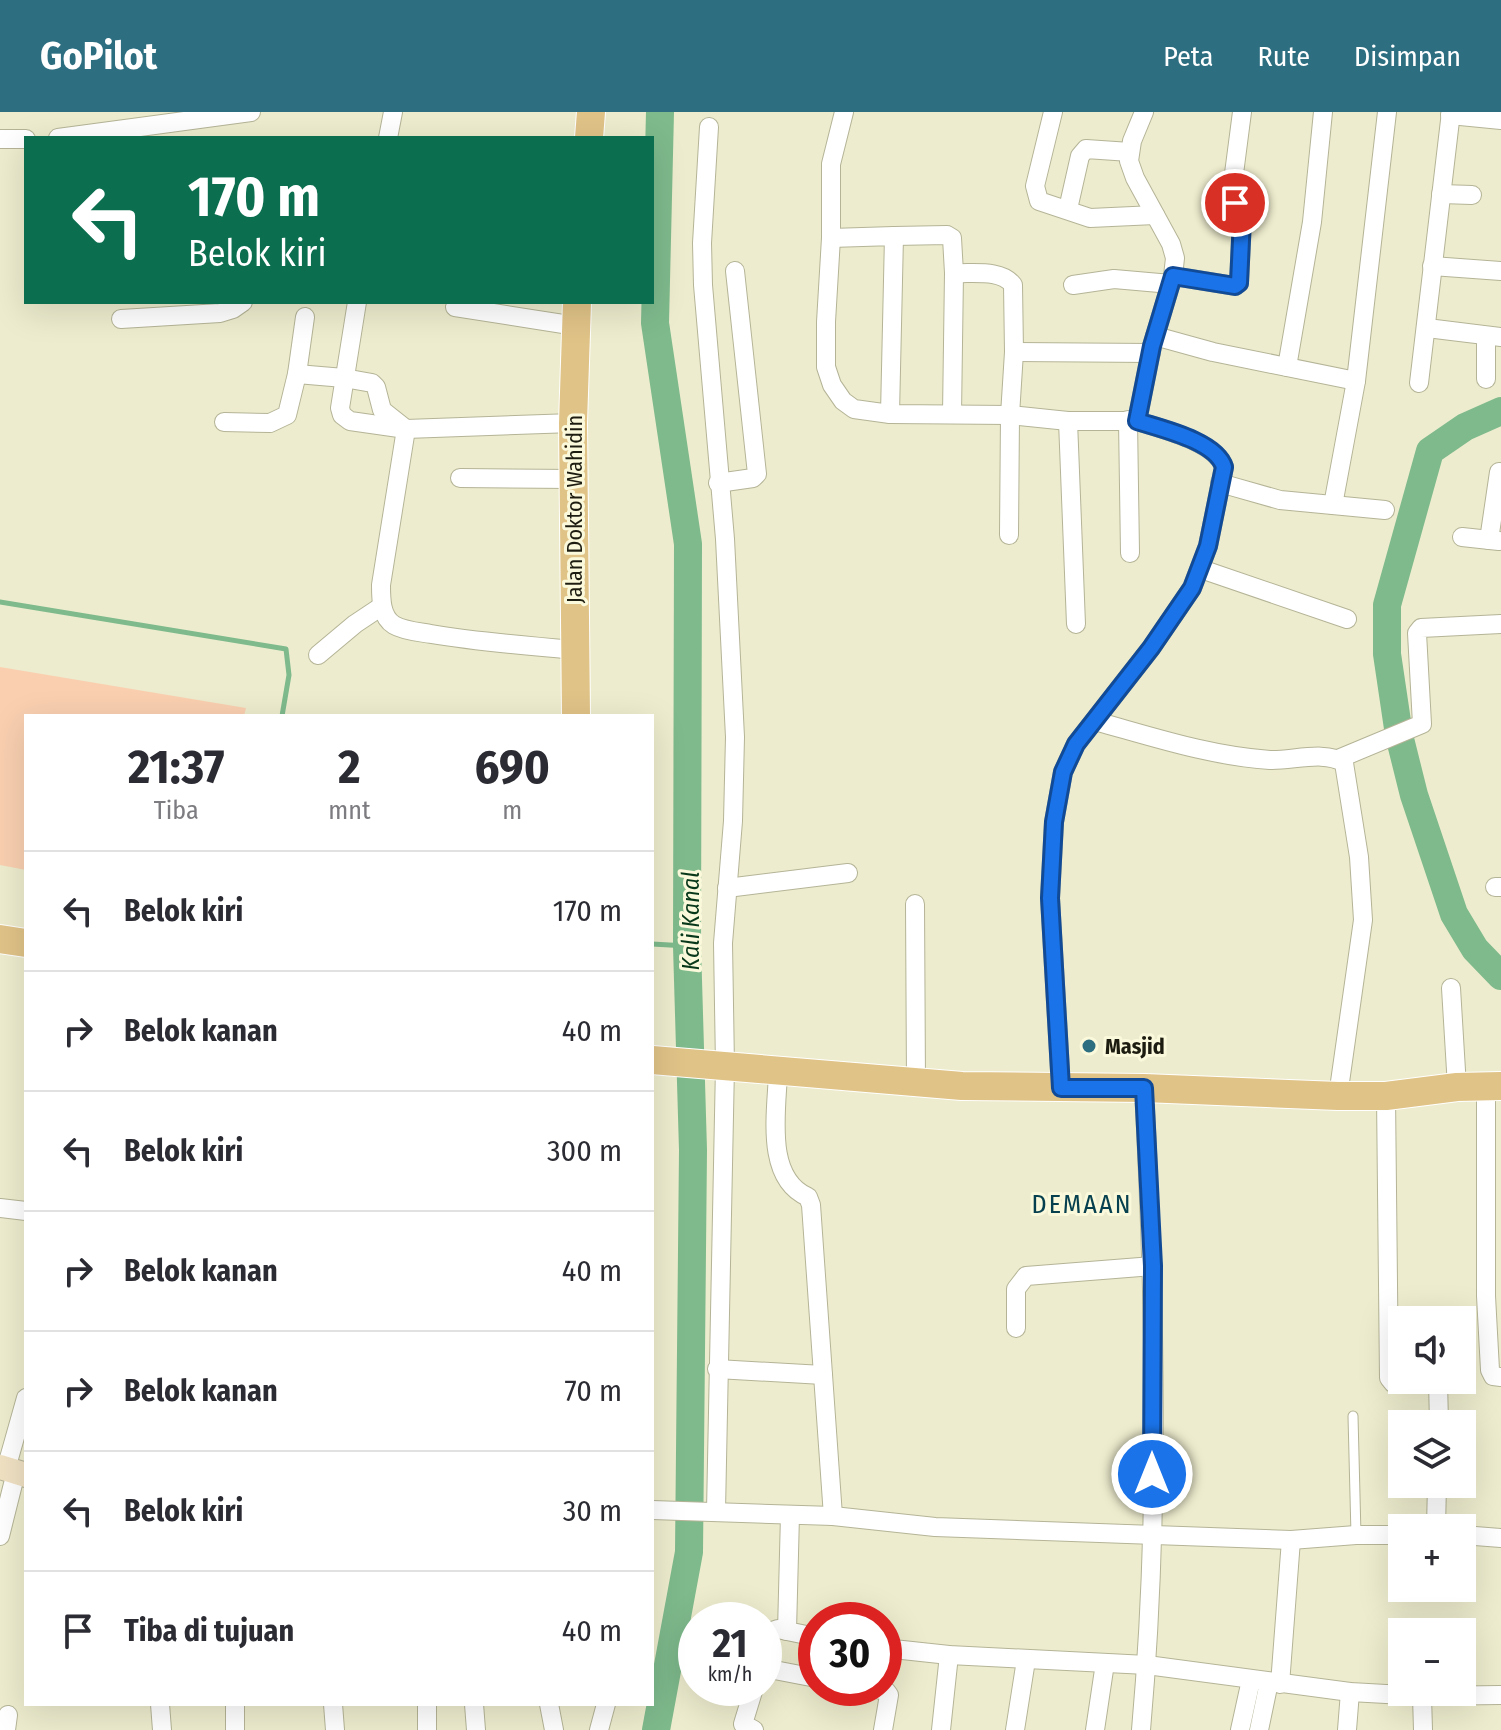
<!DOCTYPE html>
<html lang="id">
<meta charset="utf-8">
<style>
body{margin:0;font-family:"Fira Sans Condensed",sans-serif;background:#f2f2f3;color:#2b2b33;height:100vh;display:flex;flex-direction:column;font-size:30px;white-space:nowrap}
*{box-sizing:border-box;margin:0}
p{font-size:26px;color:#7c7c81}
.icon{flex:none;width:44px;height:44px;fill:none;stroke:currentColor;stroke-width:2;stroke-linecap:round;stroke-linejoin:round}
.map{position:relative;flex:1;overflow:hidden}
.drawer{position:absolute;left:24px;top:602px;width:630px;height:992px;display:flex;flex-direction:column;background:#fff;border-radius:0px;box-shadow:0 8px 32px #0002}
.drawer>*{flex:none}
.top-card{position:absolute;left:24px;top:24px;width:630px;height:168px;border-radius:0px;box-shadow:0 8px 32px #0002;background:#0b6e4f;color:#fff;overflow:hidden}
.fabs{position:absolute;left:1388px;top:1194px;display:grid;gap:16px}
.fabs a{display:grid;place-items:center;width:88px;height:88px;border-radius:0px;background:#fff;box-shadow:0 8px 32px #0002;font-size:40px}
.speed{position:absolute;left:678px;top:1490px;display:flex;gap:16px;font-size:40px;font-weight:700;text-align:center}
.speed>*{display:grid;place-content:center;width:104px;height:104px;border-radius:50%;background:#fff;box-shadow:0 8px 32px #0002;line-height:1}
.speed small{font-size:20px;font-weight:400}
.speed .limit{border:12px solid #d22;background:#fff;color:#111}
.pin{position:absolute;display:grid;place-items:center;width:68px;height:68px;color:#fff;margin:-34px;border:4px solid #fff;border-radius:50%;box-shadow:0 2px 8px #0007}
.me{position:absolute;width:88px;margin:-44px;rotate:0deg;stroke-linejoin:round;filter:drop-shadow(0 0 6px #0008)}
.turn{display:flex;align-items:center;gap:28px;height:168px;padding:0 32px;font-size:36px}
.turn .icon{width:104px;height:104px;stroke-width:2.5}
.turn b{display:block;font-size:56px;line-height:68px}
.eta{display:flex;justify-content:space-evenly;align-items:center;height:136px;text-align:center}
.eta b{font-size:48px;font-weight:700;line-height:56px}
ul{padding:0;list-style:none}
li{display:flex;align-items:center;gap:24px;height:120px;padding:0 32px;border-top:2px solid #e1e1e2}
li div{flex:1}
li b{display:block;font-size:30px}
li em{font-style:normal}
header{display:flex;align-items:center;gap:48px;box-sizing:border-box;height:112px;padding:0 40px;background:#2d6e81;color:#fff}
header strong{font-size:38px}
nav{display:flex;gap:44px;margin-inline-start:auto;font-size:28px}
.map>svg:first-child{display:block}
.green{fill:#f9cfb0}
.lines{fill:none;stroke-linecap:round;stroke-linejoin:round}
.stream{stroke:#7eba8c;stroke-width:5}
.river{stroke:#7eba8c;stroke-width:28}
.lane-casing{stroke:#b5b497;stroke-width:11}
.street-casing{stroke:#b5b497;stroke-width:20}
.secondary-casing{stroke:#b5b497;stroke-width:26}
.primary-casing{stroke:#fff;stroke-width:30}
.lane{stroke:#fff;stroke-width:9}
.street{stroke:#fff;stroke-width:18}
.secondary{stroke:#f0e1c3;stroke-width:24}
.primary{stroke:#e0c387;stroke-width:28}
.route-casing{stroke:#114b97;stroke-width:20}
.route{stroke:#1a73e8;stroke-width:14}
.poi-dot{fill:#2d6e81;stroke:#fbf9db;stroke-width:3}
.labels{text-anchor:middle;stroke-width:6;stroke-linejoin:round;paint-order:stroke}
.street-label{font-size:22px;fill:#1d1c11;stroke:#fbf9db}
.poi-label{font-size:22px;font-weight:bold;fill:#1d1c11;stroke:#fbf9db;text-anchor:start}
.water-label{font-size:24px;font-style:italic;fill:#08381a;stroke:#fbf9db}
.quarter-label{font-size:26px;letter-spacing:2px;fill:#07404f;stroke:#fbf9db}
</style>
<header>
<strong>GoPilot</strong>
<nav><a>Peta</a><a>Rute</a><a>Disimpan</a></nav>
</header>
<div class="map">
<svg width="1501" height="1618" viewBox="0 0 1501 1618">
<rect width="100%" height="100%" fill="#edecce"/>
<polygon class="green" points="0,555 246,596 244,604 26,604 26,758 0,753"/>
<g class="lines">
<g class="stream">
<polyline points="0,490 286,537 289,563 282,604"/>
<polyline points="652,832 687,834"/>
</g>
<g class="river">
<polyline points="1501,299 1465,315 1430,339 1387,493 1387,542 1399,623 1414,683 1454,802 1475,837 1501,864"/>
<polyline points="656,1618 689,1440 693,1038 687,834 688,432 655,211 660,0"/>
</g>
<defs>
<polyline id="lane" points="1353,1304 1356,1423"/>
<g id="street">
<polyline points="844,0 831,52 831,126 826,210 826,255 832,273 843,289 854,297 890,302 1010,303 1068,309 1137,309"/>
<polyline points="1053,0 1035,74 1039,89 1090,106 1155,103"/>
<polyline points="1450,3 1501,8"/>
<polyline points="709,15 702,131 703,173 725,427 735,625 733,709 723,831 725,954 716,1399"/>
<polyline points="58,26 251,0"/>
<polyline points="388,26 393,0"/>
<polyline points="0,27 26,27"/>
<polyline points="1441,82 1472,83"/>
<polyline points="1068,97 1080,44 1086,37 1130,40"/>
<polyline points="894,124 947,123 952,126 954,161 952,302"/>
<polyline points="831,126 894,124 890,302"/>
<polyline points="1432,154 1501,159"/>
<path d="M954,161c19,1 47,-4 59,12l1,67 -4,63 -1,120"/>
<polyline points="1173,164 1235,174 1239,171 1242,107 1233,88 1232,77 1242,0"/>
<polyline points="1073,173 1114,167 1171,172"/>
<polyline points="357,190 340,296 342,303 350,309 406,317 573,311"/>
<polyline points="455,195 576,214"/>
<polyline points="121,207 220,201 233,197 243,190"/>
<polyline points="1427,216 1501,225"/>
<polyline points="1155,224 1213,240 1356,269"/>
<polyline points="1014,240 1151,241"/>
<polyline points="1287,255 1312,110 1323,0"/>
<path d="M297,262l47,4 28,5 4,4 6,23 24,19 -25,156c0,14 0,32 13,40 10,6 26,7 37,9 48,8 96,12 144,16"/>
<polyline points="1486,267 1486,224"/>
<polyline points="1419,271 1451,0"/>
<polyline points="1128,308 1130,441"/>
<polyline points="1068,309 1076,512"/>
<polyline points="224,310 270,311 287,303 297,262 305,205"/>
<polyline points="460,366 573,367"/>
<polyline points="718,371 753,366 757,362 735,159"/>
<polyline points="1220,371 1280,388 1385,398"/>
<polyline points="1333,393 1356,269 1387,0"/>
<polyline points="1462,425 1499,429"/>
<polyline points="1489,428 1499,360"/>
<polyline points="1201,457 1347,507"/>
<polyline points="318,543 355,512 382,494"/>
<path d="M1095,609c58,16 115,35 175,39 22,1 55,-10 74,3l15,94 4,63 -25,176"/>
<polyline points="1338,647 1422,612 1417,521 1421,516 1501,512"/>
<polyline points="1495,775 1501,775"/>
<polyline points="727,776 848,761"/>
<polyline points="915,792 916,971"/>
<polyline points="1451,876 1457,975"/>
<path d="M778,960c-1,38 -14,106 30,125l3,8 22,311"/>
<polyline points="1486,973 1486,1184 1490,1258 1493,1264 1501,1265"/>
<path d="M1061,976l-11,-190 4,-76 9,-50 13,-28 75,-96 41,-60 16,-42 16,-79c-8,-25 -62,-38 -87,-46l15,-75 21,-70 2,-18 -4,-14 -36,-66 -6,-17 3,-20 12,-29"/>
<polyline points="1386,984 1389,1266 1393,1271 1416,1268"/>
<polyline points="0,1096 26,1099"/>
<polyline points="1016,1216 1016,1177 1026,1164 1153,1154"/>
<polyline points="717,1257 823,1263"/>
<polyline points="1438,1268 1439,1312"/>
<polyline points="6,1357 26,1286"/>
<polyline points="652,1398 833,1404 935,1415 1291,1428 1356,1423 1402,1423"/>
<polyline points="790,1403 787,1519 816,1525"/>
<polyline points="1436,1416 1437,1372"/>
<polyline points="1462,1423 1501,1426"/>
<polyline points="0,1424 16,1360"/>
<polyline points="884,1536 949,1543 1147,1553 1350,1580 1422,1584 1501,1583"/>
<polyline points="764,1541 772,1519 778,1517 787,1519"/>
<polyline points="764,1556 816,1566"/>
<polyline points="1280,1572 1291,1428"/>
<polyline points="754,1576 743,1612 754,1618"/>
<polyline points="871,1576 886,1579 889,1583 883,1618"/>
<polyline points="1422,1584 1423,1618"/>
<polyline points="160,1592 162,1618"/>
<polyline points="333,1592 335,1618"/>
<polyline points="474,1592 476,1618"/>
<polyline points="549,1592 554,1618"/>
<polyline points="6,1618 8,1603"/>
<polyline points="235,1618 235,1592"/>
<polyline points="427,1618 427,1592"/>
<polyline points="599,1618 606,1592"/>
<polyline points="941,1618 949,1543"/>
<polyline points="1015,1618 1026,1548"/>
<polyline points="1095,1618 1105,1551"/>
<path d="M1141,1618c19,-213 14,-429 3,-642"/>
<polyline points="1240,1618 1251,1568"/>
<polyline points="1259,1618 1269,1570"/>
<polyline points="1347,1618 1350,1580"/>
</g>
<polyline id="secondary" points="0,1355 26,1363"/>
<g id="primary">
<polyline points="589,26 591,0"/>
<polyline points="576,604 573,311 577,190"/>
<polyline points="0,827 26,831"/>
<polyline points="652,948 962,974 1144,976 1338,984 1386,984 1457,975 1501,974"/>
</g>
</defs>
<use href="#lane" class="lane-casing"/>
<use href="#street" class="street-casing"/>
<use href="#secondary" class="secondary-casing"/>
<use href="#primary" class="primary-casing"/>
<use href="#lane" class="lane"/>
<use href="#street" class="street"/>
<use href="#secondary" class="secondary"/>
<use href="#primary" class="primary"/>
</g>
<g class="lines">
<defs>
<path id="route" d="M1152,1362l1,-208 -9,-178h-83l-11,-190 4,-76 9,-50 13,-28 75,-96 41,-60 16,-42 16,-79c-8,-26 -62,-38 -87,-46l15,-75 21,-70 62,10 4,-3 3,-64 -7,-16"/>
</defs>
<use href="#route" class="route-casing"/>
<use href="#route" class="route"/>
</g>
<circle class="poi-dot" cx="1089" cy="934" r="8"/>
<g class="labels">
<g class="street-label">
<text transform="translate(574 397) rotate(-90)" y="8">Jalan Doktor Wahidin</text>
</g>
<g class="poi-label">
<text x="1105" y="942">Masjid</text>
</g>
<g class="water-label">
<text transform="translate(691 809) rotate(-90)" y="8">Kali Kanal</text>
</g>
<g class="quarter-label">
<text x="1082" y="1101">DEMAAN</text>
</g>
</g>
</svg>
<div class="fabs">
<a><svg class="icon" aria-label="sound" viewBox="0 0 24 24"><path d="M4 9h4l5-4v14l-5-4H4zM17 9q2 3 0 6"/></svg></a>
<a><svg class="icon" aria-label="layers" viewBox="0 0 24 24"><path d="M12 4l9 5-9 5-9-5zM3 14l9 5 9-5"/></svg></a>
<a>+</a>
<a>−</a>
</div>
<div class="speed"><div>21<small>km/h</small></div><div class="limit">30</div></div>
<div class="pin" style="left:1235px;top:91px;background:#d93025"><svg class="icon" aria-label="arrive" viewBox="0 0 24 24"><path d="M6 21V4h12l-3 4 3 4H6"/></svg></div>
<svg class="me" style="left:1152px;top:1362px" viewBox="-20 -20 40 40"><circle r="17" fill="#1a73e8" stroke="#fff" stroke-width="3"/><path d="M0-11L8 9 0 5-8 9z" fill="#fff"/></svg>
<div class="top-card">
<div class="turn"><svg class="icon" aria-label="left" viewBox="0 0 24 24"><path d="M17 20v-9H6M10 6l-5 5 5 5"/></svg><div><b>170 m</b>Belok kiri</div></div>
</div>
<section class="drawer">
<div class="eta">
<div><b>21:37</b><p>Tiba</p></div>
<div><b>2</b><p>mnt</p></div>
<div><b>690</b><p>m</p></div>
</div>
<ul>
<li><svg class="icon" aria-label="left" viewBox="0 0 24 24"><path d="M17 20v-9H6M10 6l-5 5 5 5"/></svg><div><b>Belok kiri</b></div><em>170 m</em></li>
<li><svg class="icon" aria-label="right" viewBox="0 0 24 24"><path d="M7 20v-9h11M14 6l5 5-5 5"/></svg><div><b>Belok kanan</b></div><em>40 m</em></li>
<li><svg class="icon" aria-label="left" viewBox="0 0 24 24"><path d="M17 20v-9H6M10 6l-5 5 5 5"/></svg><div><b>Belok kiri</b></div><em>300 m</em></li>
<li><svg class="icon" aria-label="right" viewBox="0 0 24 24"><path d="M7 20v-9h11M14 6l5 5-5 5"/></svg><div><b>Belok kanan</b></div><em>40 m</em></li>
<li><svg class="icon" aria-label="right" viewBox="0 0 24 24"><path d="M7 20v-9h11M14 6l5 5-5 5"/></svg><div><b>Belok kanan</b></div><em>70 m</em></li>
<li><svg class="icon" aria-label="left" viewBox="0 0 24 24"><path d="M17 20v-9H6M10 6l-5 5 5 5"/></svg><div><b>Belok kiri</b></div><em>30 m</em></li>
<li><svg class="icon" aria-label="arrive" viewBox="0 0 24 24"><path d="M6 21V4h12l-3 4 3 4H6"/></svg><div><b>Tiba di tujuan</b></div><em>40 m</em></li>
</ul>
</section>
</div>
